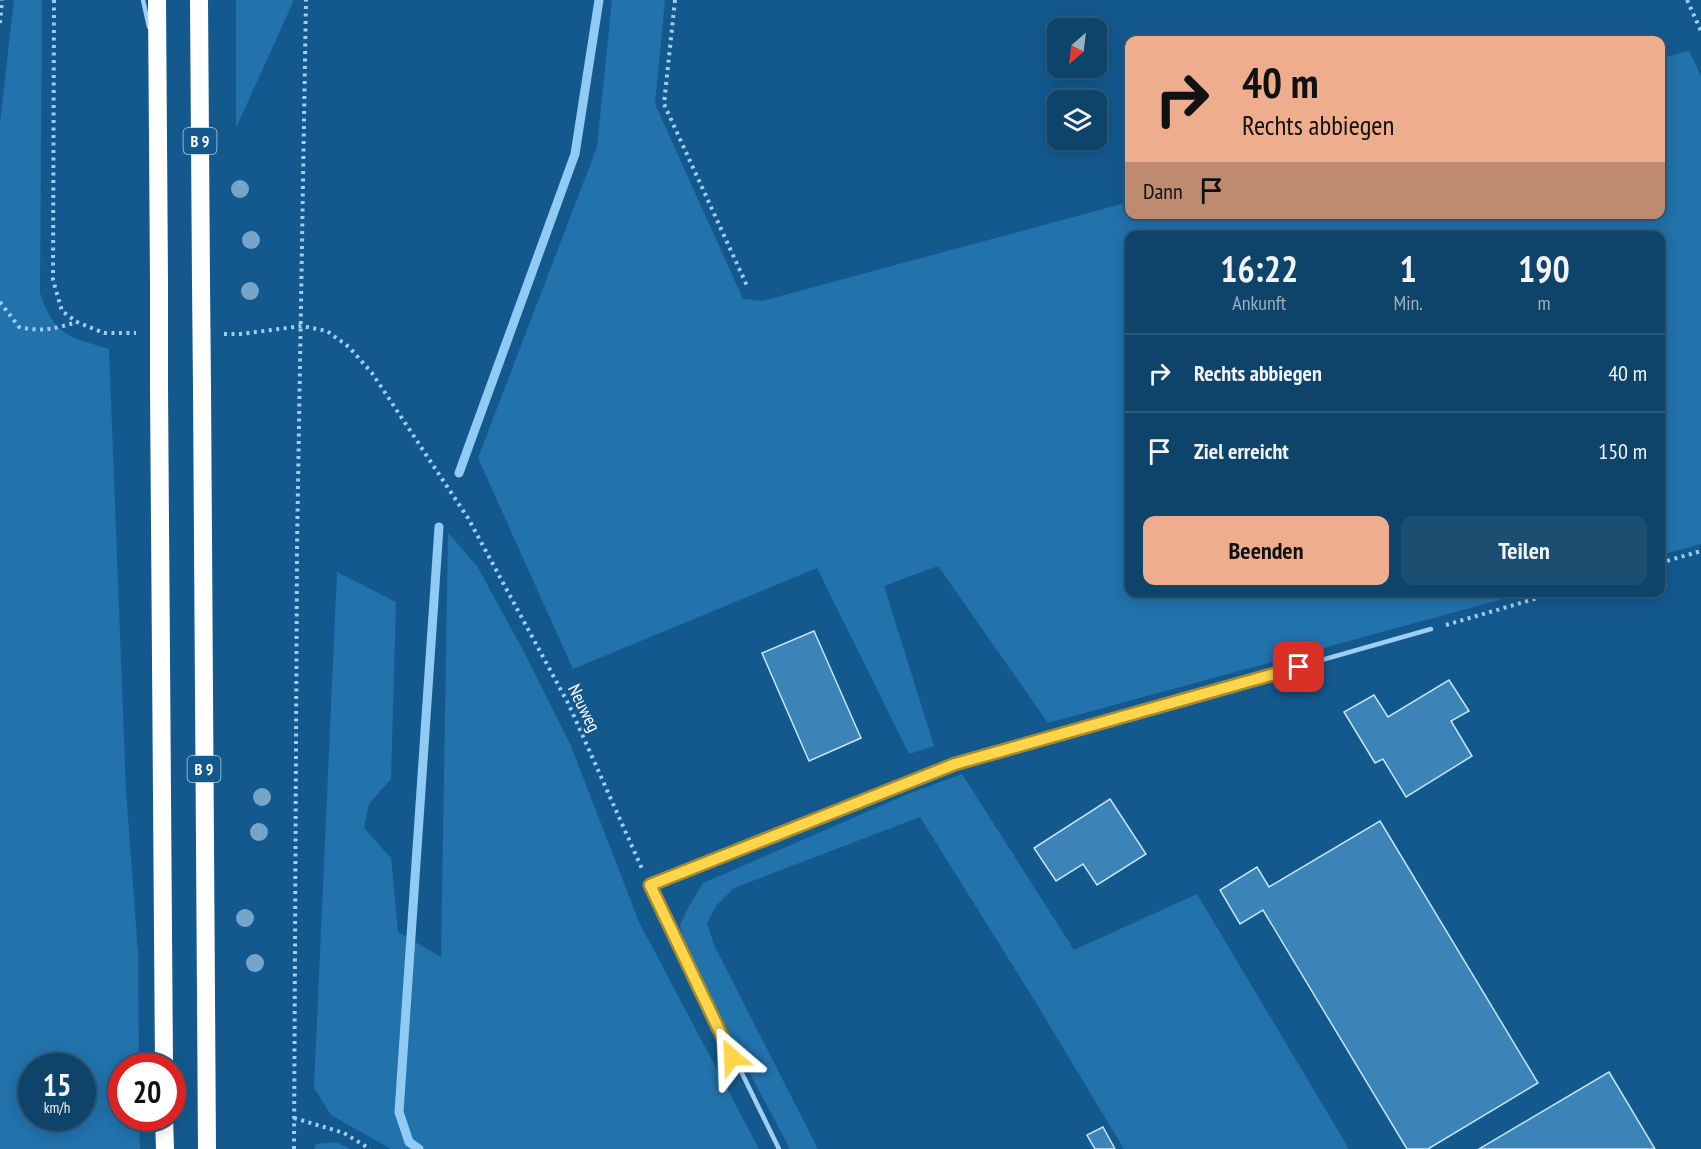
<!DOCTYPE html>
<html lang="de">
<style>
body{margin:0;font-family:"PT Sans Narrow",sans-serif;background:#1c4e72;color:#f1f3f6;height:100vh;display:flex;flex-direction:column;font-size:22px;white-space:nowrap}
*{box-sizing:border-box;margin:0}
p{font-size:20px;color:#9bb0c1}
.icon{flex:none;width:33px;height:33px;fill:none;stroke:currentColor;stroke-width:2;stroke-linecap:round;stroke-linejoin:round}
.map{position:relative;flex:1;overflow:hidden}
.side{position:absolute;left:1125px;top:231px;width:540px;height:366px;display:flex;flex-direction:column;background:#0e436a;border-radius:12px;box-shadow:0 3px 15px #0003,0 0 0 2px #2e5c7e}
.side>*{flex:none}
.top-card{position:absolute;left:1125px;top:36px;width:540px;height:183px;border-radius:12px;box-shadow:0 3px 15px #0003,0 0 0 2px #2e5c7e;background:#eead8d;color:#111;overflow:hidden}
.needle{width:39px;rotate:208deg}
.buttons{position:absolute;left:1047px;top:18px;display:grid;gap:12px}
.buttons a{display:grid;place-items:center;width:60px;height:60px;border-radius:12px;background:#0e436a;box-shadow:0 3px 15px #0003,0 0 0 2px #2e5c7e;font-size:30px}
.speed{position:absolute;left:18px;top:1053px;display:flex;gap:12px;font-size:30px;font-weight:700;text-align:center}
.speed>*{display:grid;place-content:center;width:78px;height:78px;border-radius:50%;background:#0e436a;box-shadow:0 3px 15px #0003,0 0 0 2px #2e5c7e;line-height:1}
.speed small{font-size:15px;font-weight:400}
.speed .limit{border:9px solid #d22;background:#fff;color:#111}
.pin{position:absolute;display:grid;place-items:center;width:51px;height:51px;color:#fff;margin:-26px;border-radius:12px;box-shadow:0 3px 9px #0006}
.me{position:absolute;width:66px;margin:-33px;rotate:334deg;stroke-linejoin:round;filter:drop-shadow(0 0 4px #0008)}
.turn{display:flex;align-items:center;gap:21px;height:126px;padding:0 18px;font-size:27px}
.turn .icon{width:78px;height:78px;stroke-width:2.5}
.turn b{display:block;font-size:42px;line-height:51px}
.then{display:flex;align-items:center;height:57px;padding:0 18px;background:#0003;gap:12px;font-size:22px}
.eta{display:flex;justify-content:space-evenly;align-items:center;height:102px;text-align:center}
.eta b{font-size:36px;font-weight:800;line-height:42px}
.button{display:flex;gap:12px;margin-top:auto;padding:12px 18px}
.button a{flex:1;height:69px;border-radius:12px;background:#eead8d;color:#111;font-size:24px;font-weight:800;line-height:69px;text-align:center}
.button a+a{background:#1c4e72;color:#f1f3f6}
ul{padding:0;list-style:none}
li{display:flex;align-items:center;gap:18px;height:78px;padding:0 18px;border-top:2px solid #2e5c7e}
li div{flex:1}
li b{display:block;font-size:22px}
li em{font-style:normal}
.map>svg:first-child{display:block}
.green{fill:#2272ac;fill-rule:evenodd}
.lines{fill:none;stroke-linecap:round;stroke-linejoin:round}
.stream{stroke:#90cbf4;stroke-width:9}
.building{fill:#3c83b8;stroke:#c5e5fc;stroke-width:1.5}
.path{stroke:#9ecef1;stroke-width:4;stroke-dasharray:3 4.5;stroke-linecap:butt}
.lane{stroke:#9ecef1;stroke-width:4.5}
.highway{stroke:#fff;stroke-width:18}
.highway-bridge{stroke:#fff;stroke-width:18}
.tree{fill:#75a6ca}
.route-casing{stroke:#a68a30;stroke-width:15}
.route{stroke:#ffd54a;stroke-width:10}
.labels{text-anchor:middle;stroke-width:4.5;stroke-linejoin:round;paint-order:stroke}
.shield{fill:#13598e;stroke:#b8cddd;stroke-width:1.5}
.shield-label{font-size:16px;font-weight:bold;fill:#fff}
.street-label{font-size:18px;fill:#fff;stroke:#13598e}
</style>
<div class="map">
<svg width="1701" height="1149" viewBox="0 0 1701 1149">
<rect width="100%" height="100%" fill="#13598e"/>
<g class="green">
<path d="M14,0h28l-2,293c15,44 28,43 69,56l17,442 12,162 1,113h-17v52h17l1,31h-140v-1026zM32,1066h50v52h-50z"/>
<polygon points="236,0 294,0 236,128"/>
<polygon points="612,0 665,0 655,104 743,299 762,301 1129,202 1130,214 1660,214 1661,58 1689,51 1701,76 1701,544 1661,555 1660,236 1130,236 1130,592 1525,593 1048,723 938,566 884,586 934,746 909,754 817,568 573,669 478,458 597,147"/>
<polygon points="448,533 477,566 523,650 571,746 639,922 759,1149 391,1149 331,1115 314,1088 337,572 396,602 391,779 369,804 364,828 391,858 398,932 441,957"/>
<polygon points="962,774 1074,950 1197,894 1349,1149 1124,1149 1033,998 920,817 734,888 717,905 707,923 714,945 818,1149 790,1149 686,953 680,925 689,906 703,883 908,794"/>
<polygon points="337,1142 350,1149 314,1149 316,1144"/>
</g>
<g class="lines">
<g class="stream">
<polyline points="459,473 575,154 599,0"/>
<polyline points="419,1149 409,1142 399,1112 439,527"/>
</g>
</g>
<g class="building">
<polygon points="814,631 861,738 809,761 762,653"/>
<polygon points="1449,680 1469,711 1451,721 1472,756 1406,797 1383,759 1375,763 1344,712 1374,695 1388,717"/>
<polygon points="1110,799 1146,854 1097,885 1083,864 1056,881 1034,848"/>
<polygon points="1380,821 1538,1083 1428,1149 1407,1149 1263,910 1240,924 1220,890 1257,867 1269,887"/>
<polygon points="1609,1072 1655,1149 1479,1149"/>
<polygon points="1103,1127 1115,1149 1095,1149 1087,1135"/>
</g>
<g class="lines">
<g class="path">
<polyline points="54,0 53,280 62,311 77,322 104,333 136,333"/>
<polyline points="675,0 664,104 748,288"/>
<polyline points="1687,0 1701,31"/>
<polyline points="0,23 2,0"/>
<path d="M0,302l19,25c23,5 35,2 58,-5"/>
<polyline points="224,334 240,334 302,326 327,331 349,347 372,373 468,518 569,705 643,871"/>
<polyline points="1660,563 1701,551"/>
<polyline points="1446,625 1558,592"/>
<polyline points="294,1118 344,1133 370,1149"/>
<polyline points="294,1149 297,547 306,0"/>
</g>
<g class="lane">
<polyline points="143,0 149,27"/>
<polyline points="779,1149 650,885 955,764 1431,629"/>
</g>
<g class="highway">
<polyline points="157,0 159,282"/>
<polyline points="199,0 201,282"/>
<polyline points="159,387 164,1066"/>
<polyline points="202,388 207,1149"/>
<polyline points="164,1118 165,1149"/>
</g>
<g class="highway-bridge">
<polyline points="159,282 159,387"/>
<polyline points="201,282 202,388"/>
</g>
</g>
<g class="tree">
<circle cx="240" cy="189" r="9"/>
<circle cx="251" cy="240" r="9"/>
<circle cx="250" cy="291" r="9"/>
<circle cx="262" cy="797" r="9"/>
<circle cx="259" cy="832" r="9"/>
<circle cx="245" cy="918" r="9"/>
<circle cx="255" cy="963" r="9"/>
</g>
<g class="lines">
<defs>
<polyline id="route" points="732,1057 650,885 955,764 1299,667"/>
</defs>
<use href="#route" class="route-casing"/>
<use href="#route" class="route"/>
</g>
<g class="labels">
<g class="shield">
<rect x="183.5" y="128" width="33" height="26" rx="4.5"/>
<rect x="187.5" y="756" width="33" height="26" rx="4.5"/>
</g>
<g class="shield-label">
<text x="200" y="147">B 9</text>
<text x="204" y="775">B 9</text>
</g>
<g class="street-label">
<text transform="translate(584 708) rotate(64)" y="6">Neuweg</text>
</g>
</g>
</svg>
<div class="buttons">
<a><svg class="needle" viewBox="-14 -14 28 28"><path d="M0-13l5 13h-10z" fill="#e53935"/><path d="M0 13l5-13h-10z" fill="#9bb0c1"/></svg></a>
<a><svg class="icon" aria-label="layers" viewBox="0 0 24 24"><path d="M12 4l9 5-9 5-9-5zM3 14l9 5 9-5"/></svg></a>
</div>
<div class="speed"><div>15<small>km/h</small></div><div class="limit">20</div></div>
<div class="pin" style="left:1299px;top:667px;background:#d93025"><svg class="icon" aria-label="arrive" viewBox="0 0 24 24"><path d="M6 21V4h12l-3 4 3 4H6"/></svg></div>
<svg class="me" style="left:732px;top:1057px" viewBox="-20 -20 40 40"><path d="M0-17L14 15 0 8-14 15z" fill="#ffd54a" stroke="#fff" stroke-width="4"/></svg>
<div class="top-card">
<div class="turn"><svg class="icon" aria-label="right" viewBox="0 0 24 24"><path d="M7 20v-9h11M14 6l5 5-5 5"/></svg><div><b>40 m</b>Rechts abbiegen</div></div>
<div class="then">Dann<svg class="icon" aria-label="arrive" viewBox="0 0 24 24"><path d="M6 21V4h12l-3 4 3 4H6"/></svg></div>
</div>
<section class="side">
<div class="eta">
<div><b>16:22</b><p>Ankunft</p></div>
<div><b>1</b><p>Min.</p></div>
<div><b>190</b><p>m</p></div>
</div>
<ul>
<li><svg class="icon" aria-label="right" viewBox="0 0 24 24"><path d="M7 20v-9h11M14 6l5 5-5 5"/></svg><div><b>Rechts abbiegen</b></div><em>40 m</em></li>
<li><svg class="icon" aria-label="arrive" viewBox="0 0 24 24"><path d="M6 21V4h12l-3 4 3 4H6"/></svg><div><b>Ziel erreicht</b></div><em>150 m</em></li>
</ul>
<div class="button"><a>Beenden</a><a>Teilen</a></div>
</section>
</div>
